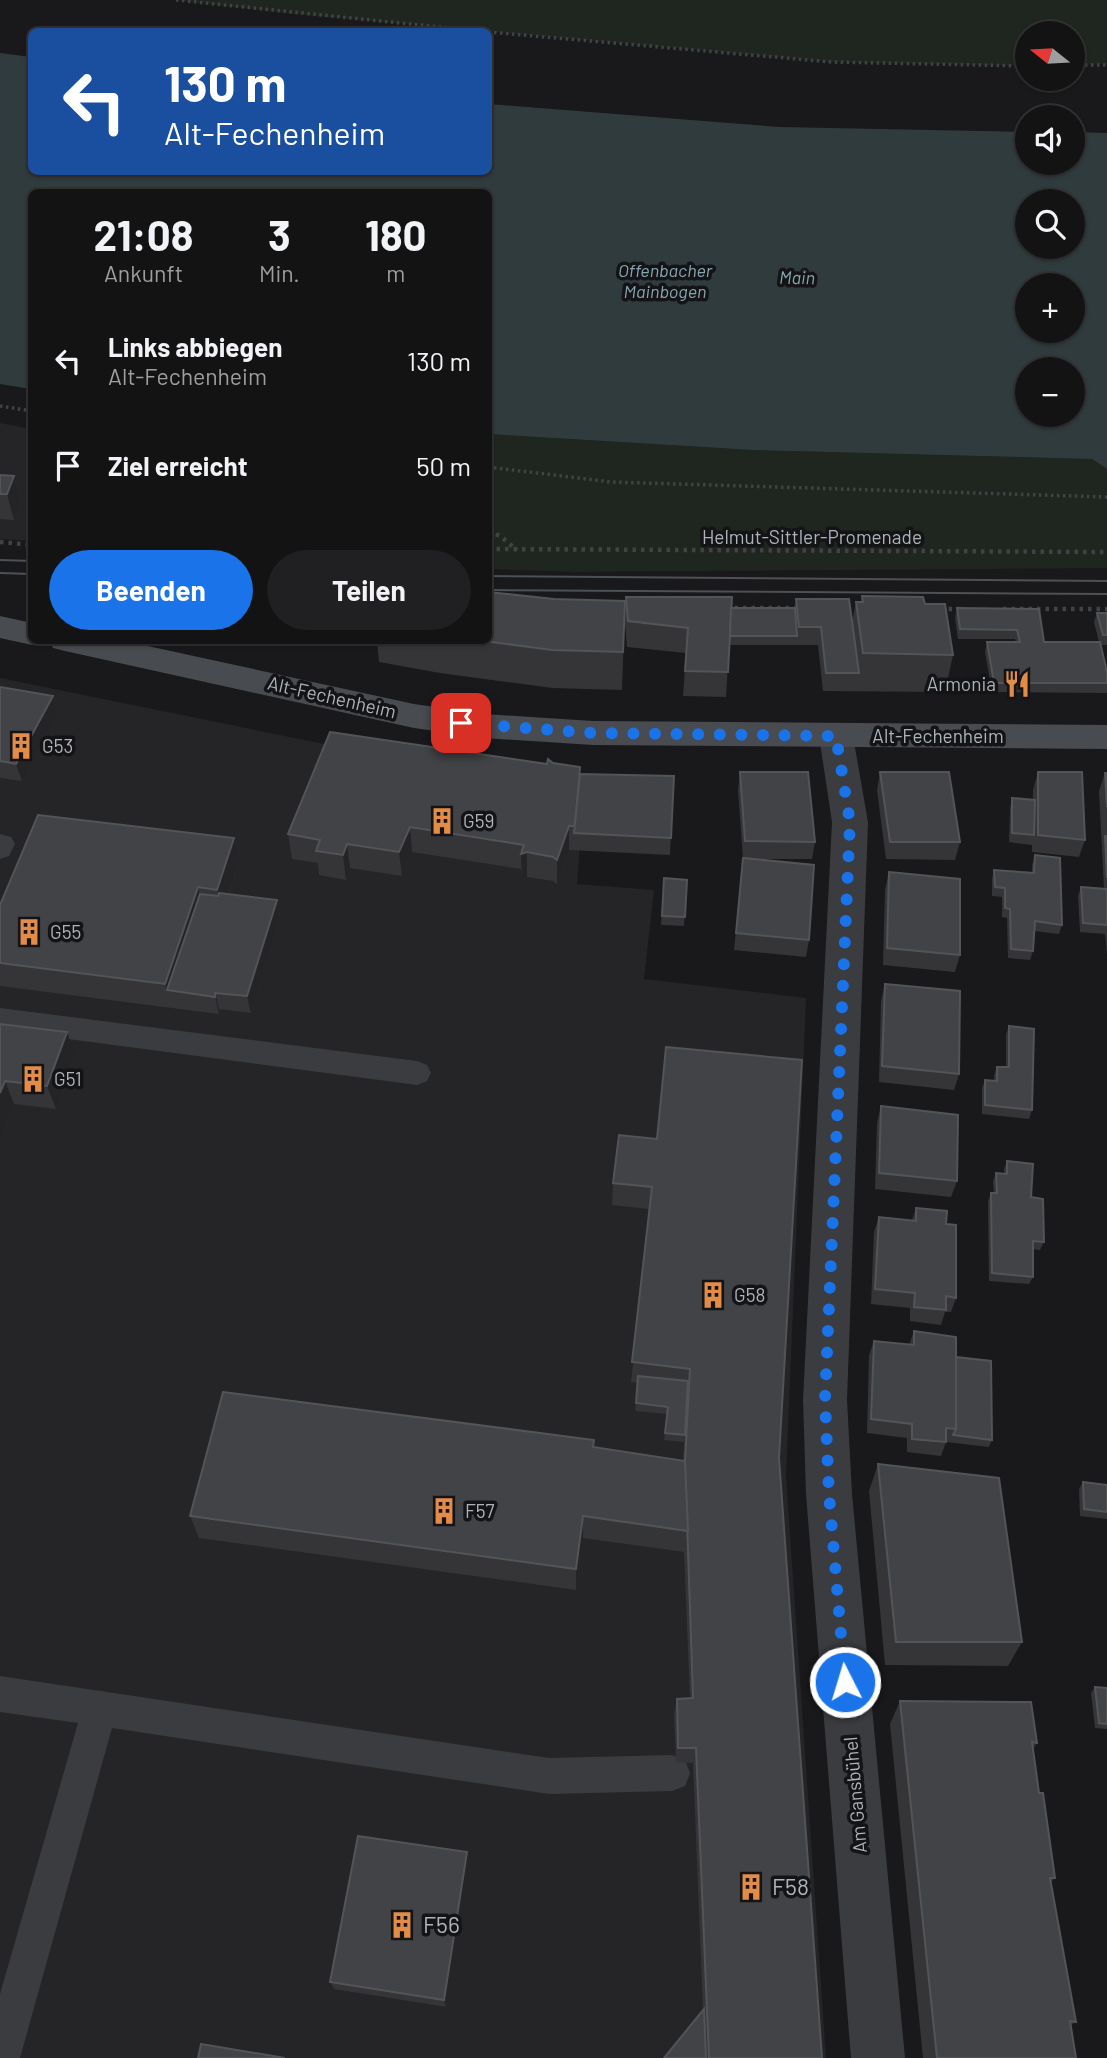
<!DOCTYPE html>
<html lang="de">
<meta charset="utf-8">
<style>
body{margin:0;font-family:Barlow,sans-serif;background:#202022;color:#f1f3f6;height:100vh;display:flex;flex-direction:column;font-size:26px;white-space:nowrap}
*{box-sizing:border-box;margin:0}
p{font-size:23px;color:#9d9ea0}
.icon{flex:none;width:38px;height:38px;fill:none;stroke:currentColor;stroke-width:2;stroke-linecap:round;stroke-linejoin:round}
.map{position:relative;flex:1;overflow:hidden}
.drawer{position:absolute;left:28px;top:189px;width:464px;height:455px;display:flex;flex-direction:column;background:#131314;border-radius:10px;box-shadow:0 2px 5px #0004,0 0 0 2px #323234}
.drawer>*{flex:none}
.top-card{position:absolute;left:28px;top:28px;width:464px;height:147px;border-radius:10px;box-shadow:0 2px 5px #0004,0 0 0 2px #323234;background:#1a4fa0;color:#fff;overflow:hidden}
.needle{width:46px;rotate:288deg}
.controls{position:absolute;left:1015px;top:21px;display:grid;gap:14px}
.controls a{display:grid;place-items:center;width:70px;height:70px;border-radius:50%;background:#131314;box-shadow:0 2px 5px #0004,0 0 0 2px #323234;font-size:35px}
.pin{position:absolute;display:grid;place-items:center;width:60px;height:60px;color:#fff;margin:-30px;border-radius:14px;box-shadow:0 4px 10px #0006}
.me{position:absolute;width:77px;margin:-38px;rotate:355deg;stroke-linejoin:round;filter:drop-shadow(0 0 5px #0008)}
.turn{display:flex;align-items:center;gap:24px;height:147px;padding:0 21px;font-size:32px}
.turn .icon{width:91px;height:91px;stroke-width:2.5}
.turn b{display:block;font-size:49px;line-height:60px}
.eta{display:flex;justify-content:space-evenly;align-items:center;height:119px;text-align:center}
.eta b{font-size:42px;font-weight:700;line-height:49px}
.button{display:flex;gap:14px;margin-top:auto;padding:14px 21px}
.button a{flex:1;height:80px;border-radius:42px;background:#1a73e8;color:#fff;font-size:28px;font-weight:700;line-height:80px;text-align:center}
.button a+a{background:#202022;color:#f1f3f6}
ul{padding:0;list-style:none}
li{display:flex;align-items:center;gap:21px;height:105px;padding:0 21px}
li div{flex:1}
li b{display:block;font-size:26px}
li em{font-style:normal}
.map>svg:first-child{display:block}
.built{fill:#252527}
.green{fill:#1f251f}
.water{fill:#303b3e;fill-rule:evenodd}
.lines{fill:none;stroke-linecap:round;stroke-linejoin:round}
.path-far1{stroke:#404346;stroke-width:3.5;stroke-dasharray:2.5 3.5;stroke-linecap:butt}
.path{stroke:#404346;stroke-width:4.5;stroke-dasharray:3.5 5;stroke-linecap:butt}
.lane{fill:#3a3c3f;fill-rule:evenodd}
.street{fill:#3a3c3f;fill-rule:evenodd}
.secondary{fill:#484b4f;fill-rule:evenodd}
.tram{stroke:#4d5054;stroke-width:2}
.wall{fill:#353538}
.shaded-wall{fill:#242426}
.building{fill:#424346;stroke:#525458;stroke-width:2}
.route{stroke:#1a73e8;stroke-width:12;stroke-dasharray:0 21.6}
.labels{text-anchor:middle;stroke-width:7;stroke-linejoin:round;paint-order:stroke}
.far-water-label{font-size:18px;font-style:italic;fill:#86a7b1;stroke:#141416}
.street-label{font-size:19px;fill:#acb3b9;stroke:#141416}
.poi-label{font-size:19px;fill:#acb3b9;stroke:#141416;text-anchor:start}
.near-poi-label{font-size:23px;fill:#acb3b9;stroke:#141416;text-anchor:start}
</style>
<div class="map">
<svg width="1107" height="2058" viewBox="0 0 1107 2058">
<rect width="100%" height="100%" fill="#19191b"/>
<g class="built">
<polygon points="0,423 31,429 31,541 0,539"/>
<polygon points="0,678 334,746 585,782 577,884 654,890 644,979 806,998 786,1476 826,2058 0,2058"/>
</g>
<g class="green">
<polygon points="176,0 1107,0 1107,64 1073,65 1073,33 1027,33 1027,66 831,62 293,14"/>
<polygon points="488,434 753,450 1092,459 1107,469 1107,568 577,572 488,569"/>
</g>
<path class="water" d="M0,53l31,4 1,115h456v-68l291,23 248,5v31h46v-31l34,1v336l-15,-10 -339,-9 -265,-16v-242h-456l-1,197 -31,-5zM1027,201h46v46h-46zM1027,285h46v46h-46zM1027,369h46v46h-46z"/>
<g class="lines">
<g class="path-far1">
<polyline points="176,0 488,32"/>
<polyline points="488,32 831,62 1027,66"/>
<polyline points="1073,65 1107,65"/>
<polyline points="0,406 32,411"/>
<polyline points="488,467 611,482 1107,497"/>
</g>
<g class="path">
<polyline points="488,531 500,536 517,550"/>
<polyline points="0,542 32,545"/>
<polyline points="488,549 1107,552"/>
<polyline points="726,608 798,608"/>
<polyline points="940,609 963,609"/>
<polyline points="1003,609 1107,609"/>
</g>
<g class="lane">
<polygon points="0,834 11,837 15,844 9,856 0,859"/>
<polygon points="0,1008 417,1061 427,1065 431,1073 427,1081 417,1085 0,1030"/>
<polygon points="0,1676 549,1758 672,1755 685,1760 690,1773 685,1786 672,1791 549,1794 112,1728 20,2058 0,2058 0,1994 78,1723 0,1712"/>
</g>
<polygon class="street" points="836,724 848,727 853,736 868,822 847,1400 852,1494 905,2058 851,2058 806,1494 803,1400 832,822 819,736 824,727"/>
<g class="secondary">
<polygon points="0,616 32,623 32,640 44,640 32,645 0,638"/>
<polygon points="49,640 120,640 414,704 484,714 593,721 1107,725 1107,749 593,745 484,738 414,728 65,651 53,648"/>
</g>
<g class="tram">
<polyline points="0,560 32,561"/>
<polyline points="0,573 32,574"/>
<polyline points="488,576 1107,581"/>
<polyline points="488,590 1107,594"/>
</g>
</g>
<g class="wall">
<polygon points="0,475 14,476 21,502 14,520 0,519"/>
<polygon points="862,596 925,604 953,655 945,692 823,691 818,645 729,645 726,697 683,696 686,653 627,647 625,623 626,597 731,608 795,608 796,599 852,622 856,602 861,602"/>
<polygon points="554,599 625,601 622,690 552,688 440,673 379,662 377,641 374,640 488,640"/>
<polygon points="957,608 1039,609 1044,642 1099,642 1094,622 1097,613 1107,613 1107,645 1101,645 1107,672 1107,693 992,692 985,652 987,642 1016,642 1015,639 958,639 955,618"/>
<polygon points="0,687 53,696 58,714 22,781 0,778"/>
<polygon points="553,763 580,774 674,776 670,855 569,850 557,884 553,881 527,877 522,879 521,869 412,852 402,876 350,868 346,880 319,875 318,863 292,859 288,834"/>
<polygon points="740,772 815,842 812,859 748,859 809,940 806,957 734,950 743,859 738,790"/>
<polygon points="880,772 960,842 955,860 886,859 877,790"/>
<polygon points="1038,772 1085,840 1079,857 1032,852 1032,842 1032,845 1009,842 1010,808 1012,798 1033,800 1033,790"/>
<polygon points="1105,773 1107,773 1107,954 1105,934 1080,932 1078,896 1081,887 1104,889 1099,791"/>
<polygon points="1035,855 1062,925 1059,934 1034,931 1033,951 1030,960 1008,958 1007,918 1002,917 1002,897 992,896 992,879 994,870 1032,872 1032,865"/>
<polygon points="239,862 229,894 277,900 280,917 251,1013 219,1009 219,1014 0,986 0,905"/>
<polygon points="889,872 960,955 955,972 883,965 885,890"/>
<polygon points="664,878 687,880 684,926 661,925"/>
<polygon points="885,984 959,1074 954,1090 879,1082 881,1001"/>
<polygon points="0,1024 75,1055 56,1109 14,1104 0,1141"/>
<polygon points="1009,1026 1032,1110 1029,1119 982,1114 982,1088 985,1080 994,1081 994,1075 997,1067 1006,1067 1006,1034"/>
<polygon points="881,1106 957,1181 951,1197 875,1189 877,1123"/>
<polygon points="657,1139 779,1458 822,2058 664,2058 703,2010 693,1763 676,1762 674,1714 677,1699 690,1699 684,1552 583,1538 576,1590 199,1538 190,1516 594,1440 594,1448 683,1461 685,1429 684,1442 664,1440 667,1414 635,1411 638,1383 631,1382 649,1209 612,1205 613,1183"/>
<polygon points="1007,1161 1031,1197 1044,1242 1040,1250 1033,1249 1033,1277 1029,1284 989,1281 988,1201 991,1193 994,1193 993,1181 996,1173 1004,1174 1004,1169"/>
<polygon points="916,1208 946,1224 956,1298 951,1312 945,1312 941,1325 910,1321 910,1308 871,1304 874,1232 879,1217 912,1220"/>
<polygon points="914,1331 956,1357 992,1440 989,1447 946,1442 941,1456 907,1452 907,1438 867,1433 869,1355 874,1341 909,1345"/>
<polygon points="878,1464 1022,1642 1008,1666 885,1665 869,1491"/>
<polygon points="1083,1482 1107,1485 1107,1519 1080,1516 1079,1489"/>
<polygon points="1095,1687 1107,1688 1107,1729 1095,1728 1091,1693"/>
<polygon points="900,1701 1037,1743 1033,1749 1039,1793 1055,1878 1051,1882 1076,2022 1071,2025 1076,2058 923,2058 890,1724"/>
<polygon points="468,1861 446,2007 334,1989 330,1982"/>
</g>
<g class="shaded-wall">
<polygon points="14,476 21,502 14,520 7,494"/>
<polygon points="53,696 58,714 22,781 16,764"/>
<polygon points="569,826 569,850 557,884 557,860"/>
<polygon points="410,827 412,852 402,876 399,852"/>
<polygon points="234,838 239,862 222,914 217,890"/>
<polygon points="347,844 350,868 346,880 343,855"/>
<polygon points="527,852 527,877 522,879 521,854"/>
<polygon points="198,887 204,912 167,990 165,984"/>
<polygon points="277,900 280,917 251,1013 247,996"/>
<polygon points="215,993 219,1009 219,1014 215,997"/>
<polygon points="67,1032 75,1055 56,1109 47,1086"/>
<polygon points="5,1081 14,1104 0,1141 0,1093"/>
<polygon points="583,1516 583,1538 576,1590 576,1569"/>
<polygon points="467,1852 468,1861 446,2007 444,2000"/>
</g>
<g class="building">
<polygon points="0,475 14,476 7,494 0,494"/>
<polygon points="488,592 554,599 625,601 623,652 552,650 477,640 488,640"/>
<polygon points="862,596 923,597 925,604 945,604 953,655 863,653 856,602 863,602"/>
<polygon points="626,597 732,597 728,672 685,671 688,628 628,621"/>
<polygon points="796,599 849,599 859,673 826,673 821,627 799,627"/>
<polygon points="731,608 795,608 797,636 730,636"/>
<polygon points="957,608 1039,609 1044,642 1100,642 1107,672 1107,683 994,683 987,642 1020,642 1017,630 960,629"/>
<polygon points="1097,613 1107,613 1107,635 1103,635"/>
<polygon points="0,687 53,696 16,764 0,761"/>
<polygon points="330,732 547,764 548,759 553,763 580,767 575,826 569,826 557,860 553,857 527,852 521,854 524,845 410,827 399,852 347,844 343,855 316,851 320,840 288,834"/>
<polygon points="740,772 808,772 815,842 745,841"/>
<polygon points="880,772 949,772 960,842 890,842"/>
<polygon points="1038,772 1082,772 1085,840 1038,835"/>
<polygon points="1105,773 1107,773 1107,807"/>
<polygon points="580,774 674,776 671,838 574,833"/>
<polygon points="1012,798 1035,800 1034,835 1012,833"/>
<polygon points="38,815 234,838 217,890 198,887 165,984 0,963 0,905"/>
<polygon points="1105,836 1107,836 1107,878"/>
<polygon points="1035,855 1060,858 1062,925 1035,921 1033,951 1011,949 1010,909 1005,908 1005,888 995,887 994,870 1034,873"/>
<polygon points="743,858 814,865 809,940 736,933"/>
<polygon points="889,872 960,879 960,955 887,948"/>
<polygon points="664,878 687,880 685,917 662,916"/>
<polygon points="1081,887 1107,889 1107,925 1083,923"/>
<polygon points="219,893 277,900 247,996 215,993 215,997 167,990 200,894 218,896"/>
<polygon points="885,984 960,991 959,1074 882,1066"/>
<polygon points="0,1024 67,1032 47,1086 5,1081 0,1093"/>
<polygon points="1009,1026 1034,1029 1032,1110 985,1105 985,1080 997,1081 997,1067 1009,1067"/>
<polygon points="666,1047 802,1060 779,1458 822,2058 709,2058 696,1748 678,1748 677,1699 693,1698 685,1461 690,1369 632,1362 652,1187 613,1183 619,1135 657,1139"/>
<polygon points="881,1106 958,1115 957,1181 879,1173"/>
<polygon points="1007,1161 1033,1164 1031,1197 1043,1199 1044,1242 1033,1241 1033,1277 992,1273 991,1193 997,1193 996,1173 1007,1174"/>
<polygon points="916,1208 947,1211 946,1224 956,1225 956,1298 946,1296 946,1310 914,1307 915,1293 875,1289 879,1217 916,1221"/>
<polygon points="914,1331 956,1337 956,1429 946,1428 946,1442 912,1439 912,1424 871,1419 874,1341 914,1345"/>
<polygon points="956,1357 991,1361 992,1440 953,1435 956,1429"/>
<polygon points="638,1376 688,1381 685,1435 665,1433 668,1407 636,1403"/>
<polygon points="223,1392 594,1440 593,1447 685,1461 688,1531 583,1516 576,1569 190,1516"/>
<polygon points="878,1464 999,1478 1022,1642 896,1642"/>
<polygon points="1083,1482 1107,1485 1107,1512 1084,1509"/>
<polygon points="1095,1687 1107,1688 1107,1724 1099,1723"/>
<polygon points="900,1701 1031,1702 1037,1743 1032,1742 1039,1793 1043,1793 1055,1878 1050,1878 1076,2022 1070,2021 1076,2058 937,2058"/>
<polygon points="358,1836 467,1852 444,2000 330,1982"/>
<polygon points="704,2009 706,2058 664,2058"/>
<polygon points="201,2044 285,2058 198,2058"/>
</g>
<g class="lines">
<polyline class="route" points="461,723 593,733 836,736 850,822 825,1399 829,1494 845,1682"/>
</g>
<defs>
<symbol id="restaurant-bare" viewBox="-9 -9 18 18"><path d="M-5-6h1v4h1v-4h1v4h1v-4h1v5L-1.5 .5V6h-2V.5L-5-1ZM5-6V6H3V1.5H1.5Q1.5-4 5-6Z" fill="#e38c48" stroke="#141416" stroke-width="2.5" paint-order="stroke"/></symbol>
<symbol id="building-bare" viewBox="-9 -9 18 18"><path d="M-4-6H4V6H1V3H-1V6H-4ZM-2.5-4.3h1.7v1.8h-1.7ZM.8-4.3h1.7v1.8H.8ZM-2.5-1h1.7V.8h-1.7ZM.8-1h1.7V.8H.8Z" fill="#e38c48" stroke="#141416" stroke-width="2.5" paint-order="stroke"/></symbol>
</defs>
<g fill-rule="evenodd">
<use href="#restaurant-bare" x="998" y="665" width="38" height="38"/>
<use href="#building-bare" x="2" y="727" width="38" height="38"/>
<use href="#building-bare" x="423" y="802" width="38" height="38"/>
<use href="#building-bare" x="10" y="913" width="38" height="38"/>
<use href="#building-bare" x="14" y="1060" width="38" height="38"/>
<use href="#building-bare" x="694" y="1276" width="38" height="38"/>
<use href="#building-bare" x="425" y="1492" width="38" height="38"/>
<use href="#building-bare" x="732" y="1868" width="38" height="38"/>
<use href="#building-bare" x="383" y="1906" width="38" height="38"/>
</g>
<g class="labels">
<g class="far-water-label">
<text x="665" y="277">Offenbacher<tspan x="665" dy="21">Mainbogen</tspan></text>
<text transform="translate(797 278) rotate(1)" y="6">Main</text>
</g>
<g class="street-label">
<text x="812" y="544">Helmut-Sittler-Promenade</text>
<text transform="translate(332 697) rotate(13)" y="7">Alt-Fechenheim</text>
<text x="938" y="743">Alt-Fechenheim</text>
<text transform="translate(855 1795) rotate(-95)" y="7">Am Gansbühel</text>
</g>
<g class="poi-label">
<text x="996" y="691" text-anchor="end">Armonia</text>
<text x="42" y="753">G53</text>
<text x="463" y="828">G59</text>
<text x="50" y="939">G55</text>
<text x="54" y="1086">G51</text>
<text x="734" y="1302">G58</text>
<text x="465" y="1518">F57</text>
</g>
<g class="near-poi-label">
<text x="772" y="1895">F58</text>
<text x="423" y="1933">F56</text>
</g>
</g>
</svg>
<div class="controls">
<a><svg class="needle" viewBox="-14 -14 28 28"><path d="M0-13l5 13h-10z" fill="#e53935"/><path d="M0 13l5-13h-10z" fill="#9d9ea0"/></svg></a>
<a><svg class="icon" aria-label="sound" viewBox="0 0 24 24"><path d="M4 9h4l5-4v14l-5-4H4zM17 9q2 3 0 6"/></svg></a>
<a><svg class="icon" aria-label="search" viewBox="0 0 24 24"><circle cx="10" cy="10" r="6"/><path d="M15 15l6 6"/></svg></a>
<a>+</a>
<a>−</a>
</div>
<div class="pin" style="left:461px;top:723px;background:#d93025"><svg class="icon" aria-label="arrive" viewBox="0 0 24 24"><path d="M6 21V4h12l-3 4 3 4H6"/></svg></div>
<svg class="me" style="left:845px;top:1682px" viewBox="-20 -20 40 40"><circle r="17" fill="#1a73e8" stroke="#fff" stroke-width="3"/><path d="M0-11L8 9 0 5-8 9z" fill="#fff"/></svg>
<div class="top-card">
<div class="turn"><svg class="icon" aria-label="left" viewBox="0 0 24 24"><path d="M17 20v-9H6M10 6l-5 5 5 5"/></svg><div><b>130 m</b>Alt-Fechenheim</div></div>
</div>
<section class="drawer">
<div class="eta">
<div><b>21:08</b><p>Ankunft</p></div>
<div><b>3</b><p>Min.</p></div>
<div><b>180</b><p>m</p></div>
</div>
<ul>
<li><svg class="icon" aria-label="left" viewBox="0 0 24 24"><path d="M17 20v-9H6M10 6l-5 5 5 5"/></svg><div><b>Links abbiegen</b><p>Alt-Fechenheim</p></div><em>130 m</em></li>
<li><svg class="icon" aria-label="arrive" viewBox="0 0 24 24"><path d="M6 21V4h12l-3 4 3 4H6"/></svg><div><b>Ziel erreicht</b></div><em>50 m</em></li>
</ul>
<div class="button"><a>Beenden</a><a>Teilen</a></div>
</section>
</div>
